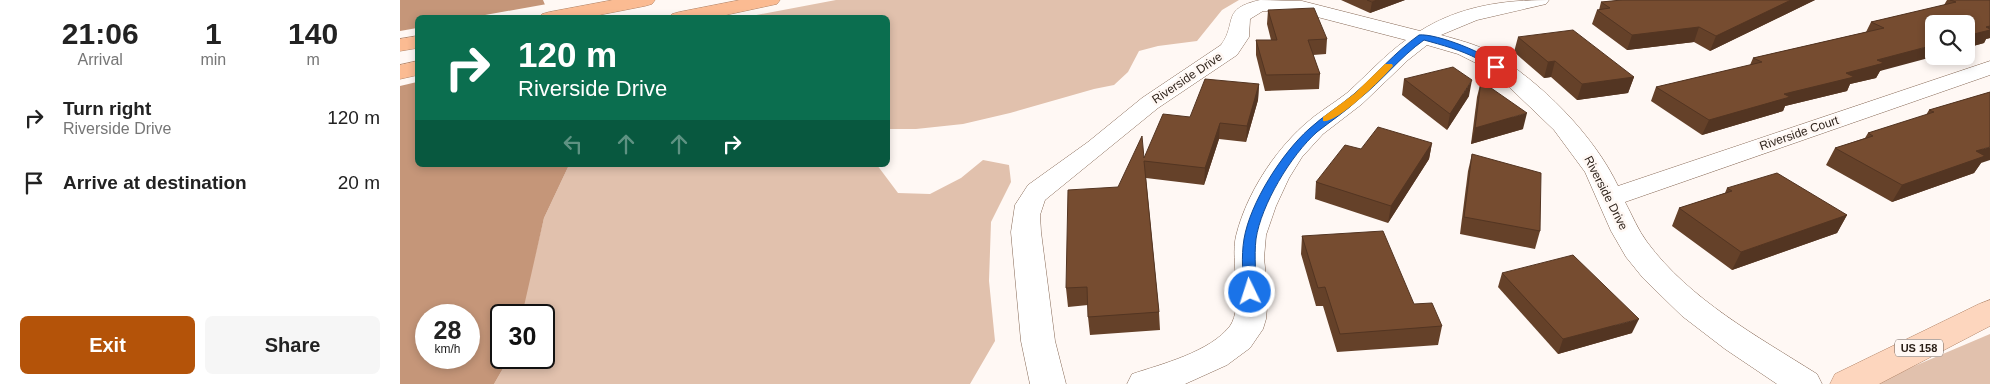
<!DOCTYPE html>
<style>
body{margin:0;font-family:Arial,sans-serif;background:#f6f6f6;color:#222;height:100vh;display:flex;flex-direction:column;font-size:19px;white-space:nowrap}
*{box-sizing:border-box;margin:0}
p{font-size:16px;color:#767676}
.icon{flex:none;width:28px;height:28px;fill:none;stroke:currentColor;stroke-width:2;stroke-linecap:round;stroke-linejoin:round}
.map{position:relative;flex:1;overflow:hidden}
.side{display:flex;flex-direction:column;background:#fff;width:400px}
.side>*{flex:none}
.hud{position:absolute;left:15px;top:15px;width:475px;height:152px;border-radius:8px;box-shadow:0 2px 8px #0003;background:#0b6e4f;color:#fff;overflow:hidden}
.fabs{position:absolute;left:1525px;top:15px;display:grid;gap:10px}
.fabs a{display:grid;place-items:center;width:50px;height:50px;border-radius:8px;background:#fff;box-shadow:0 2px 8px #0003;font-size:25px}
.speed{position:absolute;left:15px;top:304px;display:flex;gap:10px;font-size:25px;font-weight:700;text-align:center}
.speed>*{display:grid;place-content:center;width:65px;height:65px;border-radius:50%;background:#fff;box-shadow:0 2px 8px #0003;line-height:1}
.speed small{font-size:12px;font-weight:400}
.speed .limit{border:2px solid #111;border-radius:8px;background:#fff;color:#111}
.pin{position:absolute;display:grid;place-items:center;width:42px;height:42px;color:#fff;margin:-21px;border-radius:10px;box-shadow:0 2px 8px #0006}
.me{position:absolute;width:55px;margin:-28px;rotate:356deg;stroke-linejoin:round;filter:drop-shadow(0 0 4px #0008)}
.turn{display:flex;align-items:center;gap:18px;height:105px;padding:0 20px;font-size:22px}
.turn .icon{width:65px;height:65px;stroke-width:2.5}
.turn b{display:block;font-size:35px;line-height:42px}
.lanes{display:flex;align-items:center;height:48px;padding:0 20px;background:#0003;justify-content:center;gap:25px;direction:ltr}
.lanes .off{opacity:.35}
.eta{display:flex;justify-content:space-evenly;align-items:center;height:85px;text-align:center}
.eta b{font-size:30px;font-weight:800;line-height:35px}
.primary-button{display:flex;gap:10px;margin-top:auto;padding:10px 20px}
.primary-button a{flex:1;height:58px;border-radius:8px;background:#b45309;color:#fff;font-size:20px;font-weight:800;line-height:58px;text-align:center}
.primary-button a+a{background:#f6f6f6;color:#222}
ul{padding:0;list-style:none}
li{display:flex;align-items:center;gap:15px;height:65px;padding:0 20px}
li div{flex:1}
li b{display:block;font-size:19px}
li em{font-style:normal}
main{display:flex;flex:1;min-height:0}
.map>svg:first-child{display:block}
.green{fill:#e1c1ad}
.water{fill:#c59679;fill-rule:evenodd}
.pier{fill:#fff8f4}
.lines{fill:none;stroke-linecap:round;stroke-linejoin:round}
.street-casing{stroke:#866855;stroke-width:1}
.primary-casing{stroke:#b28467;stroke-width:1}
.highway-casing{stroke:#b28467;stroke-width:1}
.street{fill:#fff;fill-rule:evenodd}
.primary{fill:#fdd6be;fill-rule:evenodd}
.highway{fill:#fbbb92;fill-rule:evenodd}
.wall{fill:#654129}
.shaded-wall{fill:#533522}
.building{fill:#764c30;stroke:#533522}
.route{fill:#1a73e8;stroke:#114b97}
.slow{fill:#f59e0b}
.labels{text-anchor:middle;stroke-width:5;stroke-linejoin:round;paint-order:stroke}
.shield{fill:#fff8f4;stroke:#6a5f59;stroke-width:1}
.shield-label{font-size:11px;font-weight:bold;fill:#2a1e16}
.street-label{font-size:12px;fill:#2a1e16;stroke:#fff8f4}
</style>
<main>
<section class="side">
<div class="eta">
<div><b>21:06</b><p>Arrival</p></div>
<div><b>1</b><p>min</p></div>
<div><b>140</b><p>m</p></div>
</div>
<ul>
<li><svg class="icon" aria-label="right" viewBox="0 0 24 24"><path d="M7 20v-9h11M14 6l5 5-5 5"/></svg><div><b>Turn right</b><p>Riverside Drive</p></div><em>120 m</em></li>
<li><svg class="icon" aria-label="arrive" viewBox="0 0 24 24"><path d="M6 21V4h12l-3 4 3 4H6"/></svg><div><b>Arrive at destination</b></div><em>20 m</em></li>
</ul>
<div class="primary-button"><a>Exit</a><a>Share</a></div>
</section>
<div class="map">
<svg width="1590" height="384" viewBox="0 0 1590 384">
<rect width="100%" height="100%" fill="#fff8f4"/>
<g class="green">
<polygon points="436,0 839,0 822,10 797,41 758,46 739,51 728,72 714,85 694,89 610,113 563,124 516,129 488,129 488,18 346,17"/>
<polygon points="583,160 609,165 611,182 591,222 589,281 595,341 570,384 94,384 109,358 144,358 144,315 122,315 122,309 144,218 169,165 477,165 498,193 530,194 561,178"/>
<polygon points="1590,334 1590,384 1472,384"/>
</g>
<path class="water" d="M0,0h143l7,17 -132,1v147h151l-25,53 -22,97h-21v43h8l-15,26h-94zM26,315h43v43h-43z"/>
<g class="pier">
<polygon points="147,4 153,18 74,17"/>
<polygon points="17,28 17,82 0,86 0,31"/>
</g>
<g class="lines">
<defs>
<path id="street" d="M860,0l42,1 118,30c40,-25 83,-31 129,-31l-3,4 -69,16 -36,15c17,5 35,9 51,18 48,28 102,82 126,133l372,-125v14l-365,127c7,13 13,28 22,40 43,58 110,94 170,132l5,10h-45l-52,-35 -43,-33 -39,-38 -17,-21 -15,-26 -26,-59 -31,-42 -47,-45 -31,-22 -18,-9 -31,-9 -19,15 -46,44 -39,30 -21,23 -13,21 -13,28 -10,29 -2,23 4,38 -2,23 -3,10 -13,19 -23,17 -42,19h-58l5,-10c30,-10 78,-22 98,-48 14,-20 0,-65 6,-90 10,-41 37,-83 68,-111 13,-12 29,-21 43,-32 20,-18 38,-38 59,-53l-104,-27 -39,-2 -13,8 -1,18 -12,18 -79,53 -113,92 -5,15 1,17 14,109 11,43h-36l-9,-43 -10,-109 4,-27 13,-20 60,-43 54,-44 79,-53c17,-23 -1,-36 39,-45z"/>
<polygon id="primary" points="1590,300 1590,326 1479,384 1430,384 1435,374 1579,304"/>
<g id="highway">
<polygon points="213,0 255,0 252,4 245,6 184,18 139,18 142,14 149,12"/>
<polygon points="340,0 380,0 377,4 312,18 269,18 272,14 279,12"/>
<polygon points="18,36 18,48 0,51 0,39"/>
<polygon points="18,61 18,75 0,79 0,65"/>
</g>
</defs>
<use href="#street" class="street-casing"/>
<use href="#primary" class="primary-casing"/>
<use href="#highway" class="highway-casing"/>
<use href="#street" class="street"/>
<use href="#primary" class="primary"/>
<use href="#highway" class="highway"/>
</g>
<g class="wall">
<polygon points="941,0 1005,0 970,13"/>
<polygon points="1222,0 1415,0 1310,51 1294,42 1227,50 1192,24 1197,10 1199,10 1201,2"/>
<polygon points="1547,0 1590,0 1590,38 1586,39 1584,43 1566,48 1566,24 1480,71 1476,78 1450,84 1447,91 1385,106 1383,111 1302,135 1251,101 1256,87 1350,65 1353,58 1466,32 1471,22 1544,5"/>
<polygon points="868,10 927,39 926,54 913,55 920,74 919,89 865,91 856,55 856,40 871,40 867,24"/>
<polygon points="1118,37 1234,77 1228,93 1177,100 1151,77 1144,78 1114,52"/>
<polygon points="1004,79 1069,96 1047,130 1002,95"/>
<polygon points="1081,81 1123,129 1071,144 1077,97"/>
<polygon points="859,84 858,100 846,142 819,139 804,185 746,178 759,312 760,330 690,335 688,317 688,305 668,307 666,288 718,187 744,158"/>
<polygon points="1590,92 1581,163 1574,173 1492,202 1426,165 1435,148 1465,138 1468,133 1526,115 1529,110"/>
<polygon points="1032,143 1029,159 988,223 915,199 916,182 961,149"/>
<polygon points="1072,154 1140,231 1135,249 1060,234 1068,171"/>
<polygon points="1327,188 1447,215 1437,233 1332,270 1272,226 1279,208 1325,193"/>
<polygon points="902,236 1042,326 1038,345 937,352 923,306 916,306 901,254"/>
<polygon points="1102,273 1232,333 1158,354 1098,287"/>
</g>
<g class="shaded-wall">
<polygon points="977,0 1005,0 970,13 972,2"/>
<polygon points="1391,0 1415,0 1310,51 1316,36"/>
<polygon points="1590,26 1590,38 1586,39 1584,43 1566,48 1566,36 1586,27"/>
<polygon points="1299,27 1294,42 1227,50 1232,35"/>
<polygon points="1534,45 1534,56 1536,56 1480,71 1476,78 1450,84 1447,91 1385,106 1383,111 1302,135 1309,120 1446,73 1477,60"/>
<polygon points="1155,61 1151,77 1144,78 1148,62"/>
<polygon points="1234,77 1228,93 1177,100 1182,84"/>
<polygon points="1072,80 1069,96 1047,130 1050,114"/>
<polygon points="859,84 858,100 846,142 847,126"/>
<polygon points="1127,113 1123,129 1071,144 1075,128"/>
<polygon points="820,123 819,139 804,185 805,168"/>
<polygon points="1032,143 1029,159 988,223 991,206"/>
<polygon points="1590,147 1590,160 1581,163 1574,173 1492,202 1502,185 1576,151"/>
<polygon points="1447,215 1437,233 1332,270 1341,252"/>
<polygon points="1239,319 1232,333 1158,354 1163,339"/>
</g>
<g class="building">
<polygon points="967,0 977,0 972,2"/>
<polygon points="1222,0 1391,0 1316,36 1299,27 1232,35 1197,10 1210,8 1201,2"/>
<polygon points="1550,0 1590,0 1590,26 1586,27 1590,29 1590,30 1566,36 1566,24 1534,24 1534,45 1477,60 1484,63 1446,73 1454,77 1384,94 1390,97 1309,120 1256,87 1362,62 1353,58 1484,28 1471,22 1556,2"/>
<polygon points="914,8 927,39 908,40 920,74 866,75 856,40 877,40 868,10"/>
<polygon points="1173,30 1234,77 1182,84 1155,61 1148,62 1118,37"/>
<polygon points="1053,67 1072,80 1050,114 1004,79"/>
<polygon points="805,79 859,84 847,126 820,123 805,168 744,161 759,312 688,317 687,287 666,288 668,190 718,187 742,136 744,158 763,114 790,117"/>
<polygon points="1081,81 1127,113 1075,128"/>
<polygon points="1590,92 1590,147 1576,151 1585,156 1502,185 1435,148 1473,136 1468,133 1534,112 1529,110"/>
<polygon points="978,127 1032,143 991,206 916,182 945,145 961,149"/>
<polygon points="1072,154 1141,173 1140,231 1064,217"/>
<polygon points="1377,173 1447,215 1341,252 1279,208 1332,191 1327,188"/>
<polygon points="983,231 1014,304 1032,303 1042,326 940,334 925,287 918,288 902,236"/>
<polygon points="1173,255 1239,319 1163,339 1102,273"/>
</g>
<path class="route" d="M1019,35c17,-2 70,19 82,32l-1,2c-9,1 -14,-6 -22,-10 -17,-9 -36,-14 -54,-19 -24,17 -42,41 -65,59 -13,12 -28,22 -42,33 -26,23 -56,73 -61,107 -2,18 0,36 1,53l-2,4h-9l-2,-4c-1,-17 -3,-35 0,-53 6,-36 38,-86 65,-110 14,-13 31,-23 45,-35 22,-19 41,-42 65,-59z"/>
<path class="slow" d="M985,64h7l1,2c-10,12 -56,58 -70,55v-4l31,-23z"/>
<g class="labels">
<rect class="shield" x="1495" y="339.5" width="48" height="17" rx="4"/>
<g class="shield-label">
<text x="1519" y="352">US 158</text>
</g>
<g class="street-label">
<text transform="translate(787 78) rotate(-34)" y="4">Riverside Drive</text>
<text transform="translate(1399 133) rotate(-19)" y="4">Riverside Court</text>
<text transform="translate(1206 193) rotate(63)" y="4">Riverside Drive</text>
</g>
</g>
</svg>
<div class="fabs">
<a><svg class="icon" aria-label="search" viewBox="0 0 24 24"><circle cx="10" cy="10" r="6"/><path d="M15 15l6 6"/></svg></a>
</div>
<div class="speed"><div>28<small>km/h</small></div><div class="limit">30</div></div>
<div class="pin" style="left:1096px;top:67px;background:#d93025"><svg class="icon" aria-label="arrive" viewBox="0 0 24 24"><path d="M6 21V4h12l-3 4 3 4H6"/></svg></div>
<svg class="me" style="left:850px;top:292px" viewBox="-20 -20 40 40"><circle r="17" fill="#1a73e8" stroke="#fff" stroke-width="3"/><path d="M0-11L8 9 0 5-8 9z" fill="#fff"/></svg>
<div class="hud">
<div class="turn"><svg class="icon" aria-label="right" viewBox="0 0 24 24"><path d="M7 20v-9h11M14 6l5 5-5 5"/></svg><div><b>120 m</b>Riverside Drive</div></div>
<div class="lanes"><svg class="icon off" aria-label="left" viewBox="0 0 24 24"><path d="M17 20v-9H6M10 6l-5 5 5 5"/></svg><svg class="icon off" aria-label="ahead" viewBox="0 0 24 24"><path d="M12 20V5M6 11l6-6 6 6"/></svg><svg class="icon off" aria-label="ahead" viewBox="0 0 24 24"><path d="M12 20V5M6 11l6-6 6 6"/></svg><svg class="icon" aria-label="right" viewBox="0 0 24 24"><path d="M7 20v-9h11M14 6l5 5-5 5"/></svg></div>
</div>
</div>
</main>
